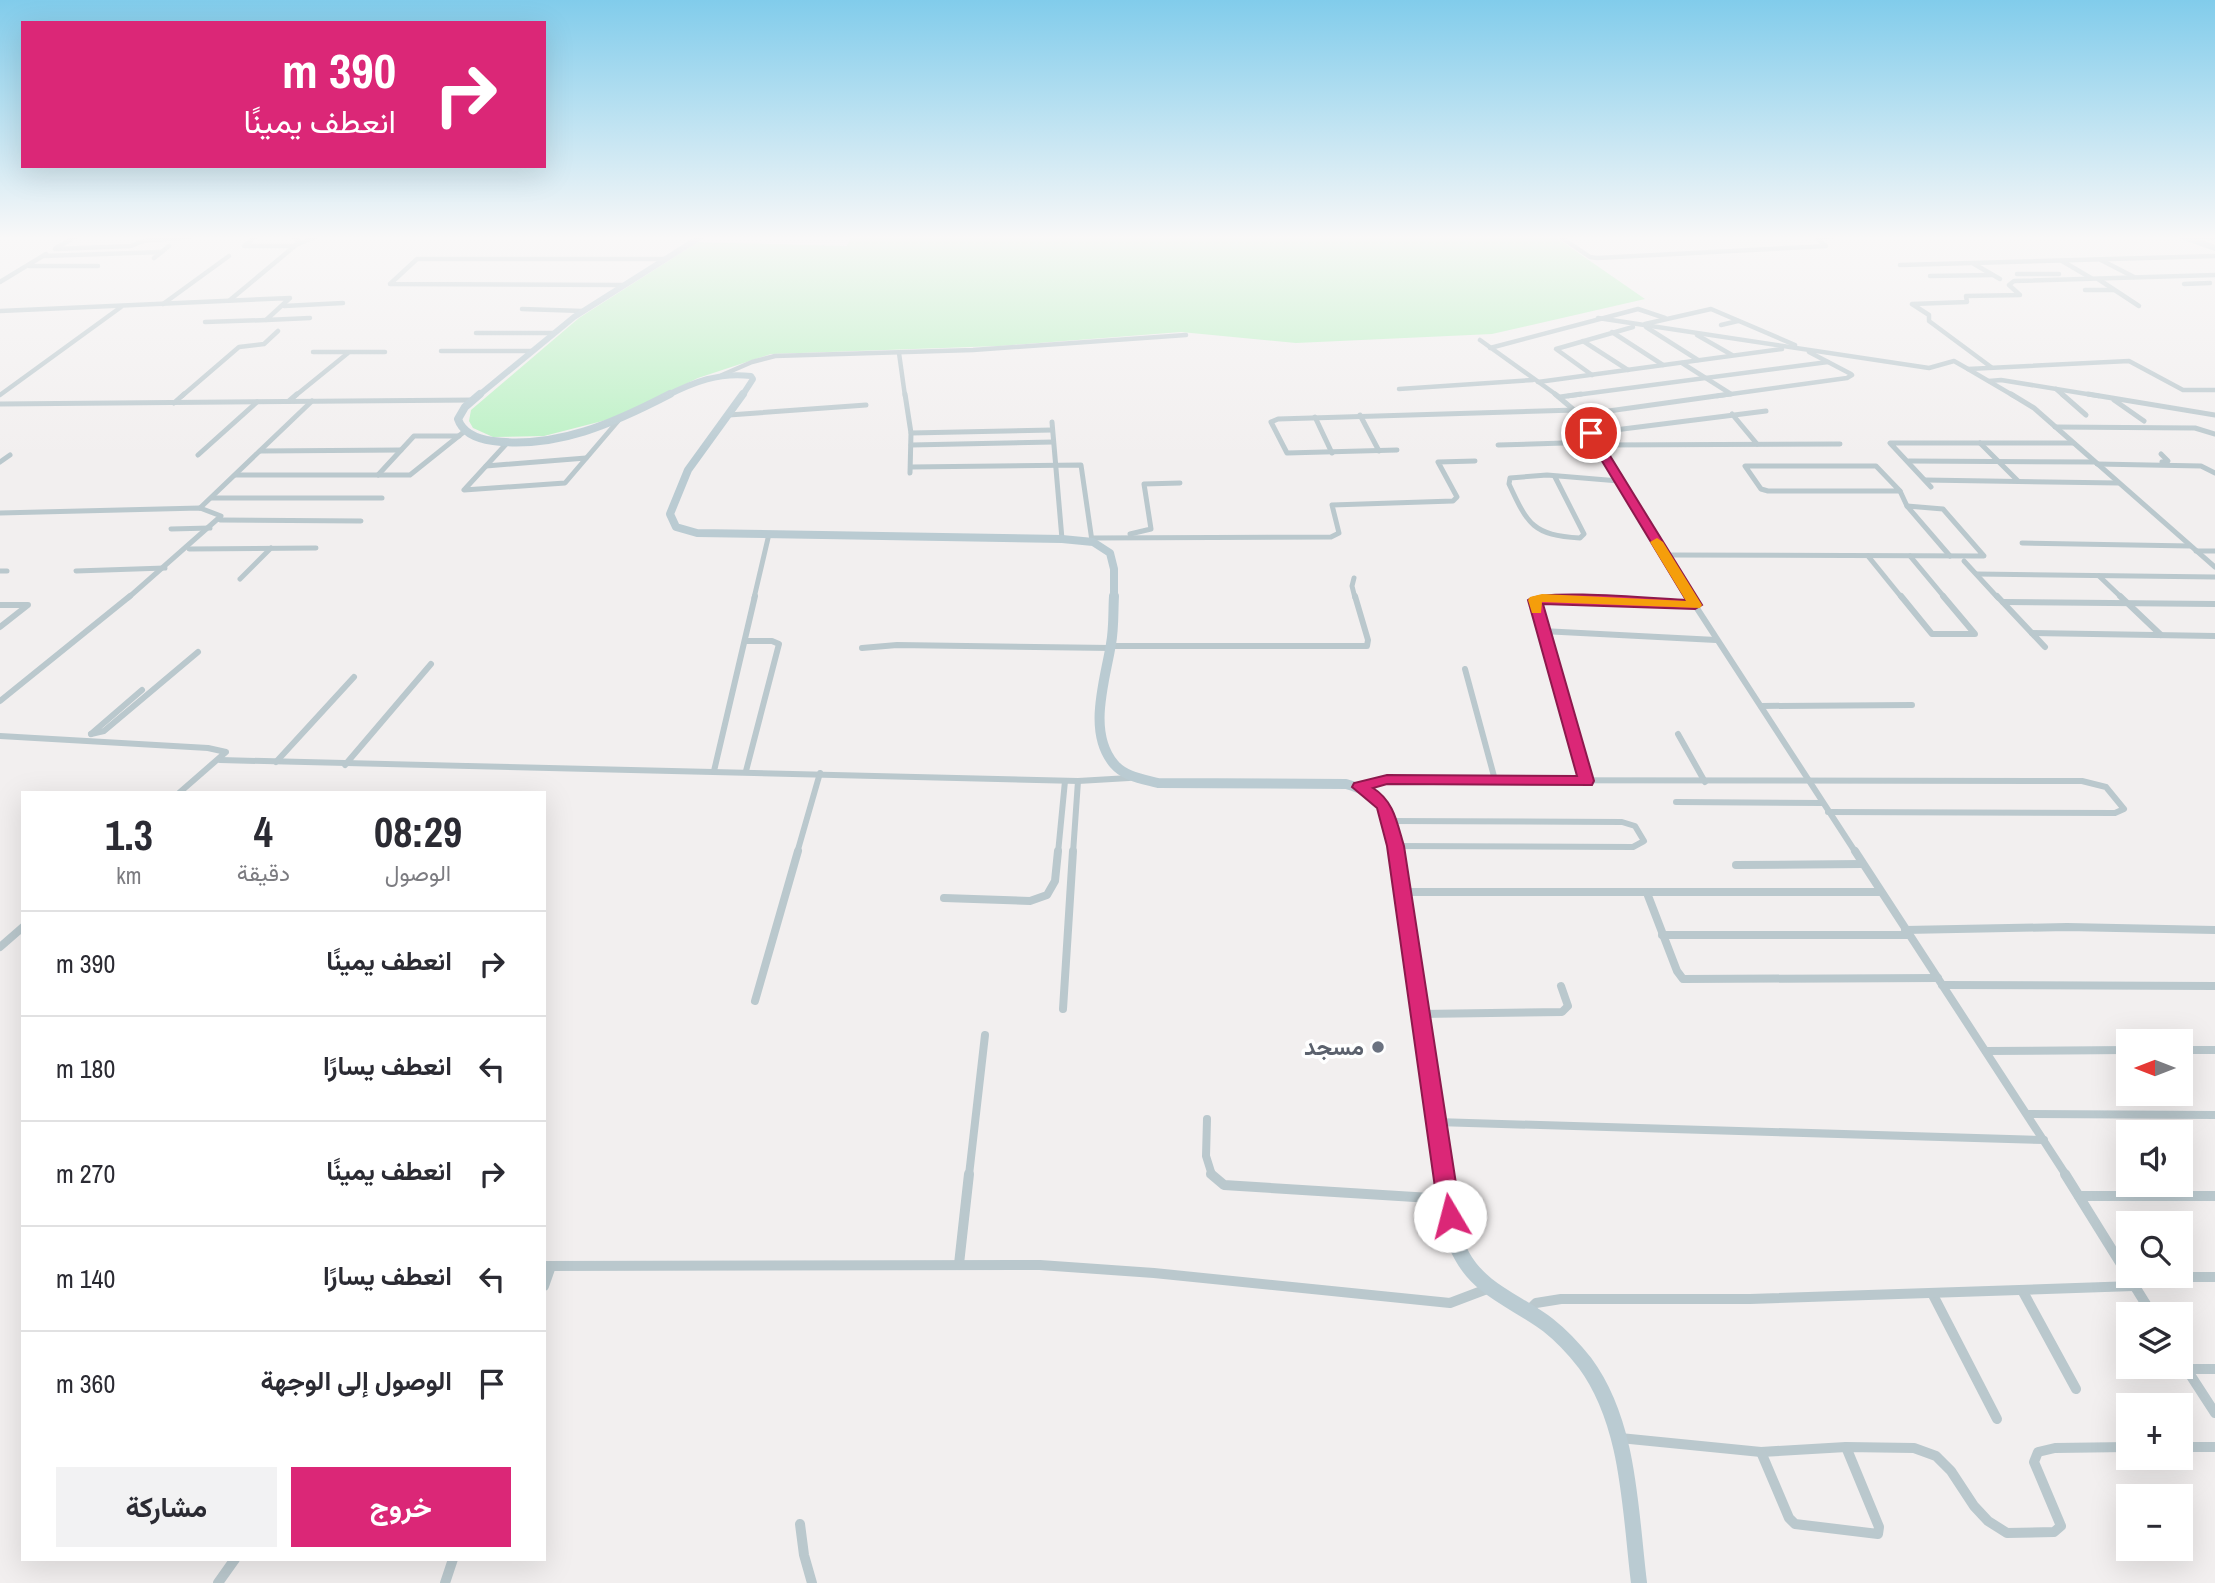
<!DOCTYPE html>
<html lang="ar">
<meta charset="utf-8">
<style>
body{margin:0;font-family:"Archivo Narrow",Vazirmatn,sans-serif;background:#f2f2f3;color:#2b2b33;direction:rtl;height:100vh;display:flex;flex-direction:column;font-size:26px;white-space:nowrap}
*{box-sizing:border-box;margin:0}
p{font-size:23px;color:#7c7c81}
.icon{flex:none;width:38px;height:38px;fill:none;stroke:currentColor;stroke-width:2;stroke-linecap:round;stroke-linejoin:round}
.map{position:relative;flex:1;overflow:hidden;direction:ltr}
.side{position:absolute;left:21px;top:791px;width:525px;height:770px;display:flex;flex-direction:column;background:#fff;border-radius:0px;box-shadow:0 7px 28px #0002;direction:rtl}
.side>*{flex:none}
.guide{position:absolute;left:21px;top:21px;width:525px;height:147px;border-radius:0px;box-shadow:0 7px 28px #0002;direction:rtl;background:#db2777;color:#fff;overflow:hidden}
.needle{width:46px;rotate:270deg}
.tools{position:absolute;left:2116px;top:1029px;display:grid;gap:14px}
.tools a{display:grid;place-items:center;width:77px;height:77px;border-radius:0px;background:#fff;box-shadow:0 7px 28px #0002;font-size:35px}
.pin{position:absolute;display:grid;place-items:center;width:60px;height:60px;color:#fff;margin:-30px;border:4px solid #fff;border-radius:50%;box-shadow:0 2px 7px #0007}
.me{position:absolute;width:77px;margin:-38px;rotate:352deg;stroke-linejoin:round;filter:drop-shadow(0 0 5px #0008)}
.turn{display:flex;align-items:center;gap:24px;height:147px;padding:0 35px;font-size:32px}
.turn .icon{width:91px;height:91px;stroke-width:2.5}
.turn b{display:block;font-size:49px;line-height:60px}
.eta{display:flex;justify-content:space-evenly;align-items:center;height:119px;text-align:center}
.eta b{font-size:42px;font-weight:700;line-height:49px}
.action{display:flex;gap:14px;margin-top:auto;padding:14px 35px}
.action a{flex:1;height:80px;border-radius:0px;background:#db2777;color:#fff;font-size:28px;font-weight:700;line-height:80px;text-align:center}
.action a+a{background:#f2f2f3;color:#2b2b33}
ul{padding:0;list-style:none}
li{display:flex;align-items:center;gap:21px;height:105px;padding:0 35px;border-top:2px solid #e1e1e2}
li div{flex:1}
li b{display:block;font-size:26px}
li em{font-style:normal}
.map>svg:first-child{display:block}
.green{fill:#bbf1c4}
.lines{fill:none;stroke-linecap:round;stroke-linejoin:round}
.street-far4{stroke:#bac8cd;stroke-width:4.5}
.street-far3{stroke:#bac8cd;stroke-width:5}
.street-far2{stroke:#bac8cd;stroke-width:6}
.street-far1{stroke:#bac8cd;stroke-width:8}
.street{stroke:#bac8cd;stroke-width:10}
.secondary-far4{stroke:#bacbd2;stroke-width:6}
.secondary-far3{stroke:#bacbd2;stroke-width:8}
.secondary-far2{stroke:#bacbd2;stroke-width:10}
.secondary-far1{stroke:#bacbd2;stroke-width:12}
.secondary{stroke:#bacbd2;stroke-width:16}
.route{fill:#db2777;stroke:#8e194d;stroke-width:2}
.slow{fill:#f59e0b}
.worship-dot{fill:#6b7280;stroke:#fff;stroke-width:2.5}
.labels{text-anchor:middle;stroke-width:7;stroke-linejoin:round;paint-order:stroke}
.near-worship-label{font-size:23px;font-weight:bold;fill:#5b616d;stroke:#fff;text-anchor:end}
</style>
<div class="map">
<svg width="2215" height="1583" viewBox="0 0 2215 1583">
<rect width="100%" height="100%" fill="#f2efef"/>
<polygon class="green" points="851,236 1554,236 1645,299 1492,334 1296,343 1181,332 999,346 771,354 698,378 618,417 544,436 493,437 473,428 469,421 471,410 579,318 698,242 847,246"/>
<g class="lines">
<g class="street-far4">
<polyline points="256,236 244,246 293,246 318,236"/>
<polyline points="1559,236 1590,257 1597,258 1826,246 1817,238"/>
<polyline points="2190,236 2215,238"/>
<polyline points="1817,238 1834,236"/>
<polyline points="56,248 77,236"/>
<polyline points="55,249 131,246 143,241 189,237"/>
<polyline points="43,256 162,252"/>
<polyline points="154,258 169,246"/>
<polyline points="2101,260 2134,277"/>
<polyline points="2062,261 2091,278"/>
<polyline points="1974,264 2000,279"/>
<polyline points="1900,265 2215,256"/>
<polyline points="29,266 98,266"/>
<polyline points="2017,274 2059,274"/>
<polyline points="1930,276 1992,275"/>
<polyline points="2098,279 2139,306"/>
<polyline points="0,282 46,254"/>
<polyline points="2184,284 2210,283"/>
<polyline points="623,285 390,284 417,259 665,259"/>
<polyline points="2085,290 2114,290"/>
<polyline points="230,300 296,245 299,241 293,236"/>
<polyline points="163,304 229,256"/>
<polyline points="284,306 343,303"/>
<polyline points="522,309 583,311"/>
<polyline points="0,311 290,298 266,320 310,318"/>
<polyline points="1598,318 1929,368 1954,361 1968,369"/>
<polyline points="205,322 266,320"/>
<polyline points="1645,324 1711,309 1795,345"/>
<polyline points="1721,325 1738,321"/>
<polyline points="1646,327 1698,360"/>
<polyline points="1612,332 1663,365"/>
<polyline points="476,333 554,333"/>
<polyline points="1697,335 1732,355"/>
<polyline points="1480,340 1558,396"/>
<polyline points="1583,341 1628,370"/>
<polyline points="1490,348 1638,309 1665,318"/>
<polyline points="441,351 532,351"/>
<polyline points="313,352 385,352"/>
<polyline points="1809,352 1851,374"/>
<polyline points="899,353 905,396"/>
<polyline points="1682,363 1731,394"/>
<polyline points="1991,367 1929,321 1929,315 1912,304 1967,302 1966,296 2020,295 2009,285 2014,281 2215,275"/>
<polyline points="722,375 752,362 775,356 973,350 1186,335"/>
<polyline points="1592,375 1556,349 1633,327"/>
<polyline points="1989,381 2001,380 2099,396"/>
<polyline points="1538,382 1782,349"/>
<polyline points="1399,389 1533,380"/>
<polyline points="2056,389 2064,396"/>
<polyline points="0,395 121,307"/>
<polyline points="182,396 239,347 264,344 278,331"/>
<polyline points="295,396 348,353"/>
<polyline points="1568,396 1828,362"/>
<polyline points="1717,396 1847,378 1852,375"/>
<polyline points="2014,396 1968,369 2129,361 2183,390 2215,390"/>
</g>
<g class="street-far3">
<polyline points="905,394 911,433 910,473"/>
<polyline points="1555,394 1580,415 1690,598"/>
<polyline points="2011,394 2034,408 2215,567"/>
<polyline points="2062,394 2086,415"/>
<polyline points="2088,394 2215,415"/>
<polyline points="1560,397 1581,394"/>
<polyline points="2114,400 2144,421"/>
<polyline points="289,401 297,394"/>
<polyline points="174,403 184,394"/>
<polyline points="0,404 473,400"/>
<polyline points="1732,414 1757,444"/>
<polyline points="729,415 866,405"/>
<polyline points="1360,415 1379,451"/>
<polyline points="1580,415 1730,394"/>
<polyline points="1315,417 1332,453"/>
<polyline points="1052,422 1062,539"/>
<polyline points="2055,427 2195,428 2215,434"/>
<polyline points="911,433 1052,430"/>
<polyline points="1591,433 1766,411"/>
<polyline points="508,442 464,490 565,483 618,421"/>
<polyline points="1980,443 2018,481"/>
<polyline points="911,445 1053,442"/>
<polyline points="1498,445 1596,442"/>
<polyline points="1598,445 1840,444"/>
<polyline points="1397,450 1287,453 1271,422 1278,419 1576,410"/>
<polyline points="260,451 401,450"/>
<polyline points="2161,454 2168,461 2162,462"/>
<polyline points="198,455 257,402"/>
<polyline points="1909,461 2095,462"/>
<polyline points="0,462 10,455"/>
<polyline points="2097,464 2201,466 2215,473"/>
<polyline points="486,466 586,458"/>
<polygon points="1745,466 1876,466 1900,491 1768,491 1761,489"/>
<polyline points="911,467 1081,465 1092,541"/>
<polyline points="235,475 410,475 465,431"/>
<polyline points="378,475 414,436 459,436"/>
<path d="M1555,477l29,57 -4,4c-47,-3 -52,-13 -71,-54l1,-6 37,-3 72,6"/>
<polyline points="1925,480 2118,483"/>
<polyline points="1931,487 1890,443 2073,443"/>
<polyline points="1900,491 1907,506 1950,556"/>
<polyline points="212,498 382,498"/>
<polyline points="200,508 312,401"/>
<polyline points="0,513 200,508 221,516 128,598"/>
<polyline points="220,520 361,521"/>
<polyline points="171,529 210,528"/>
<polyline points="1130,534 1151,529 1144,484 1180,483"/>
<polyline points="1092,538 1331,537 1339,533 1332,505 1453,501 1457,497 1438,462 1475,461"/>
<polyline points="2022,543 2190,546"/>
<polyline points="189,549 316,548"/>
<polyline points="2196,551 2215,551"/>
<polyline points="1665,555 1984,556 1943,509 1907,506"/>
<polyline points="1868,556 1902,598"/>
<polyline points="1910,556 1945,598"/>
<polyline points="1964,561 1998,598"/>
<polyline points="0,571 7,571"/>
<polyline points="76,571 165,568"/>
<polyline points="1977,574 2215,577"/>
<polyline points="2099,576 2122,598"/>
<polyline points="1354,578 1352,586 1355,598"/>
<polyline points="240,579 271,548"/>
<polyline points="754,598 769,534"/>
</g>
<g class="street-far2">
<polyline points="1689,596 1856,853"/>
<polyline points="1901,596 1932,634 1975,634 1943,596"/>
<polyline points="1997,596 2045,647"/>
<polyline points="2120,596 2161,635"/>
<polyline points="2003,602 2215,604"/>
<polyline points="0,605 28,605 0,627"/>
<polyline points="1542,631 1716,640"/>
<polyline points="2032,633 2215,636"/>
<polyline points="745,641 772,641 779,644 746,771"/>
<polyline points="1111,646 1367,646 1368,640 1355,596"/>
<polyline points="862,648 897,645 1111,648"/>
<polyline points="1465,669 1495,780"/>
<polyline points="0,701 130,596"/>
<polyline points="1761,706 1912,705"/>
<polyline points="91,734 104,731 198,652"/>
<polyline points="91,734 142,690"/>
<polyline points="1678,734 1705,782"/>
<polyline points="0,736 208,748 226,752 179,793"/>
<polyline points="220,760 1078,781 1129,778"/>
<polyline points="276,762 354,677"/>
<polyline points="345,765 431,664"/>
<polyline points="714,771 755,596"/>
<polyline points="1586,781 1535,600 1580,599 1695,605"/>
<polyline points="1360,787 1387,780 2082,781 2106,787 2124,809 2115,813 1828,812"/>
<polyline points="1676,802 1822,803"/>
<polyline points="1390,821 1622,822 1635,826 1644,841 1633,847 1396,846"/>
<polyline points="797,853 820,773"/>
<polyline points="1058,853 1065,781"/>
<polyline points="1073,853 1078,781"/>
</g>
<g class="street-far1">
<polyline points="1855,851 2066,1175"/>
<polyline points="1736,865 1862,864"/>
<polyline points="1403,892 1880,892"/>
<polyline points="1647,893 1677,971 1683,979 1938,978"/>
<polyline points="944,898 1030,901 1047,895 1055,881 1058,851"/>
<polyline points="1905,930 2067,927 2215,930"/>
<polyline points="1662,935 1909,935"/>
<polyline points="0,947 23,927"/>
<polyline points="1942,985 2215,986"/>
<polyline points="755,1001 798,851"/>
<polyline points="1063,1009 1073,851"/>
<polyline points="1420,1014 1562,1012 1568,1006 1561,986"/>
<polyline points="2180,1050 2215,1050"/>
<polyline points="1986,1051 2128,1050"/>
<polyline points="2028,1114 2215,1115"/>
<polyline points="1207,1119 1206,1156 1212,1175"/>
<polyline points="1436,1122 2044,1140"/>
<polyline points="969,1175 985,1035"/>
</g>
<g class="street">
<polyline points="1211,1174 1224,1185 1447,1199"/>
<polyline points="2065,1174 2152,1314"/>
<polyline points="2079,1196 2215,1196"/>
<polyline points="959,1264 969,1174"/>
<polyline points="544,1266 1040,1265 1154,1273 1450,1303 1487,1289"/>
<polyline points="2129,1277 2215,1277"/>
<polyline points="544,1286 551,1266"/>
<polyline points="2022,1290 2076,1389"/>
<polyline points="1932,1293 1997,1419"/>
<polyline points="1527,1312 1536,1303 1561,1299 1750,1299 2134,1286"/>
<polyline points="2180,1359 2215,1413"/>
<polyline points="2187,1369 2215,1369"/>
<polyline points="1620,1438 1761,1452 1846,1447 1914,1448 1936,1456 1951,1471 1974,1506 1988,1521 2007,1533 2054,1532 2061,1526 2034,1462 2038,1452 2055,1448 2128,1447"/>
<polyline points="2180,1447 2215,1447"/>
<polyline points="1761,1452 1789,1518 1795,1524 1878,1534 1879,1527 1846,1447"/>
<polyline points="800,1524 804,1555 812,1583"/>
<polyline points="218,1583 235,1559"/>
<polyline points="445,1583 453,1559"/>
</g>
<g class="secondary-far4">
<polyline points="2181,236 2215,248"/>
<polyline points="478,396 574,317 702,236"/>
<path d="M666,396c28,-14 53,-24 85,-20l2,3 -11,17"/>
</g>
<g class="secondary-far3">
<path d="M480,394l-15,13 -7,12c5,15 20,20 35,22 64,8 121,-18 177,-47"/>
<polyline points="743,394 688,470 670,514 676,527 697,533 1062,539 1093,542 1110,553 1114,569 1114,598"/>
</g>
<path class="secondary-far2" d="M1114,596c-1,16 0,32 -3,48 -6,37 -24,88 3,120 11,13 29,15 44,19l188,1c38,10 46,33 51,69"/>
<polyline class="secondary-far1" points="1397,851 1444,1175"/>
<path class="secondary" d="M1444,1174c4,27 4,58 18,82 19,35 56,46 86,69 14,11 26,24 37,38 45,61 45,148 54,220"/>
</g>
<linearGradient id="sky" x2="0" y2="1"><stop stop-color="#81cceb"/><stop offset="0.52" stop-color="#f9f8f8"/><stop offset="1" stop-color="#f9f8f8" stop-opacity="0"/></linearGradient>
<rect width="2215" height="457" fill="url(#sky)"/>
<path class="route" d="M1591,430l5,3 106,172 -7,4 -152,-5 51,177 -2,4 -205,-1 -14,4c21,13 24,35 31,58l57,370 -3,6 -8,3 -8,-3 -3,-6 -52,-370 -10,-38 -25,-21 2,-4 33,-8 190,1 -49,-176c14,-12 132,-1 158,0l-101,-167z"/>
<polygon class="slow" points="1657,538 1663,542 1702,605 1700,608 1542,602 1541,613 1532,613 1528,600 1530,597 1542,594 1686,601 1650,542"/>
<circle class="worship-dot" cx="1378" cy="1047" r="7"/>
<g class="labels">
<g class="near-worship-label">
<text x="1364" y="1055">مسجد</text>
</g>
</g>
</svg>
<div class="tools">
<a><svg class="needle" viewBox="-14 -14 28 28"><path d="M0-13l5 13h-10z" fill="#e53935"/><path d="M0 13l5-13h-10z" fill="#7c7c81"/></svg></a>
<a><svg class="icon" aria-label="sound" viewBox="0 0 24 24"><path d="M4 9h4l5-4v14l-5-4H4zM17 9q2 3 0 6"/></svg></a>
<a><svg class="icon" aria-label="search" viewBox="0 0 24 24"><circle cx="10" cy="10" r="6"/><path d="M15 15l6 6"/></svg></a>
<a><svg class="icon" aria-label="layers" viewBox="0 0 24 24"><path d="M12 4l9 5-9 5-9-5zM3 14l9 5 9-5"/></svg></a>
<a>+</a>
<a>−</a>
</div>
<div class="pin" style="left:1591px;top:433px;background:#d93025"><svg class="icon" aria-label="arrive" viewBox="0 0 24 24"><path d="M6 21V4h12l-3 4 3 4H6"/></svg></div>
<svg class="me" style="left:1450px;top:1216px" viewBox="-20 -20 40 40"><circle r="19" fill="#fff"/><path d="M0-13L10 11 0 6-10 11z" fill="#db2777"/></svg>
<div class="guide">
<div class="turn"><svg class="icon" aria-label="right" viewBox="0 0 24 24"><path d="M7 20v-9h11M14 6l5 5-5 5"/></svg><div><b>390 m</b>انعطف يمينًا</div></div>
</div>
<section class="side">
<div class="eta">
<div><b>08:29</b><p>الوصول</p></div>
<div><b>4</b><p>دقيقة</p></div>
<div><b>1.3</b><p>km</p></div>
</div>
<ul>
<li><svg class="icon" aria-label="right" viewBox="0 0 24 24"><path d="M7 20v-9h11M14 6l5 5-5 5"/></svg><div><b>انعطف يمينًا</b></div><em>390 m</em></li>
<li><svg class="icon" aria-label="left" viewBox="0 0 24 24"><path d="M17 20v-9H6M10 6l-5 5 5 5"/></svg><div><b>انعطف يسارًا</b></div><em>180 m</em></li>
<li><svg class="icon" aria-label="right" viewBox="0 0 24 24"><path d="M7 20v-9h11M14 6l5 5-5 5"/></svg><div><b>انعطف يمينًا</b></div><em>270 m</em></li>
<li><svg class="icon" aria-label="left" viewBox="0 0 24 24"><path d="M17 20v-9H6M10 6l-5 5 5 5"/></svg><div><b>انعطف يسارًا</b></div><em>140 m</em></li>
<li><svg class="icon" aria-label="arrive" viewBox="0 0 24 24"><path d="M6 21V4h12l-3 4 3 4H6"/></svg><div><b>الوصول إلى الوجهة</b></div><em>360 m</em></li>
</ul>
<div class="action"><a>خروج</a><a>مشاركة</a></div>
</section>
</div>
